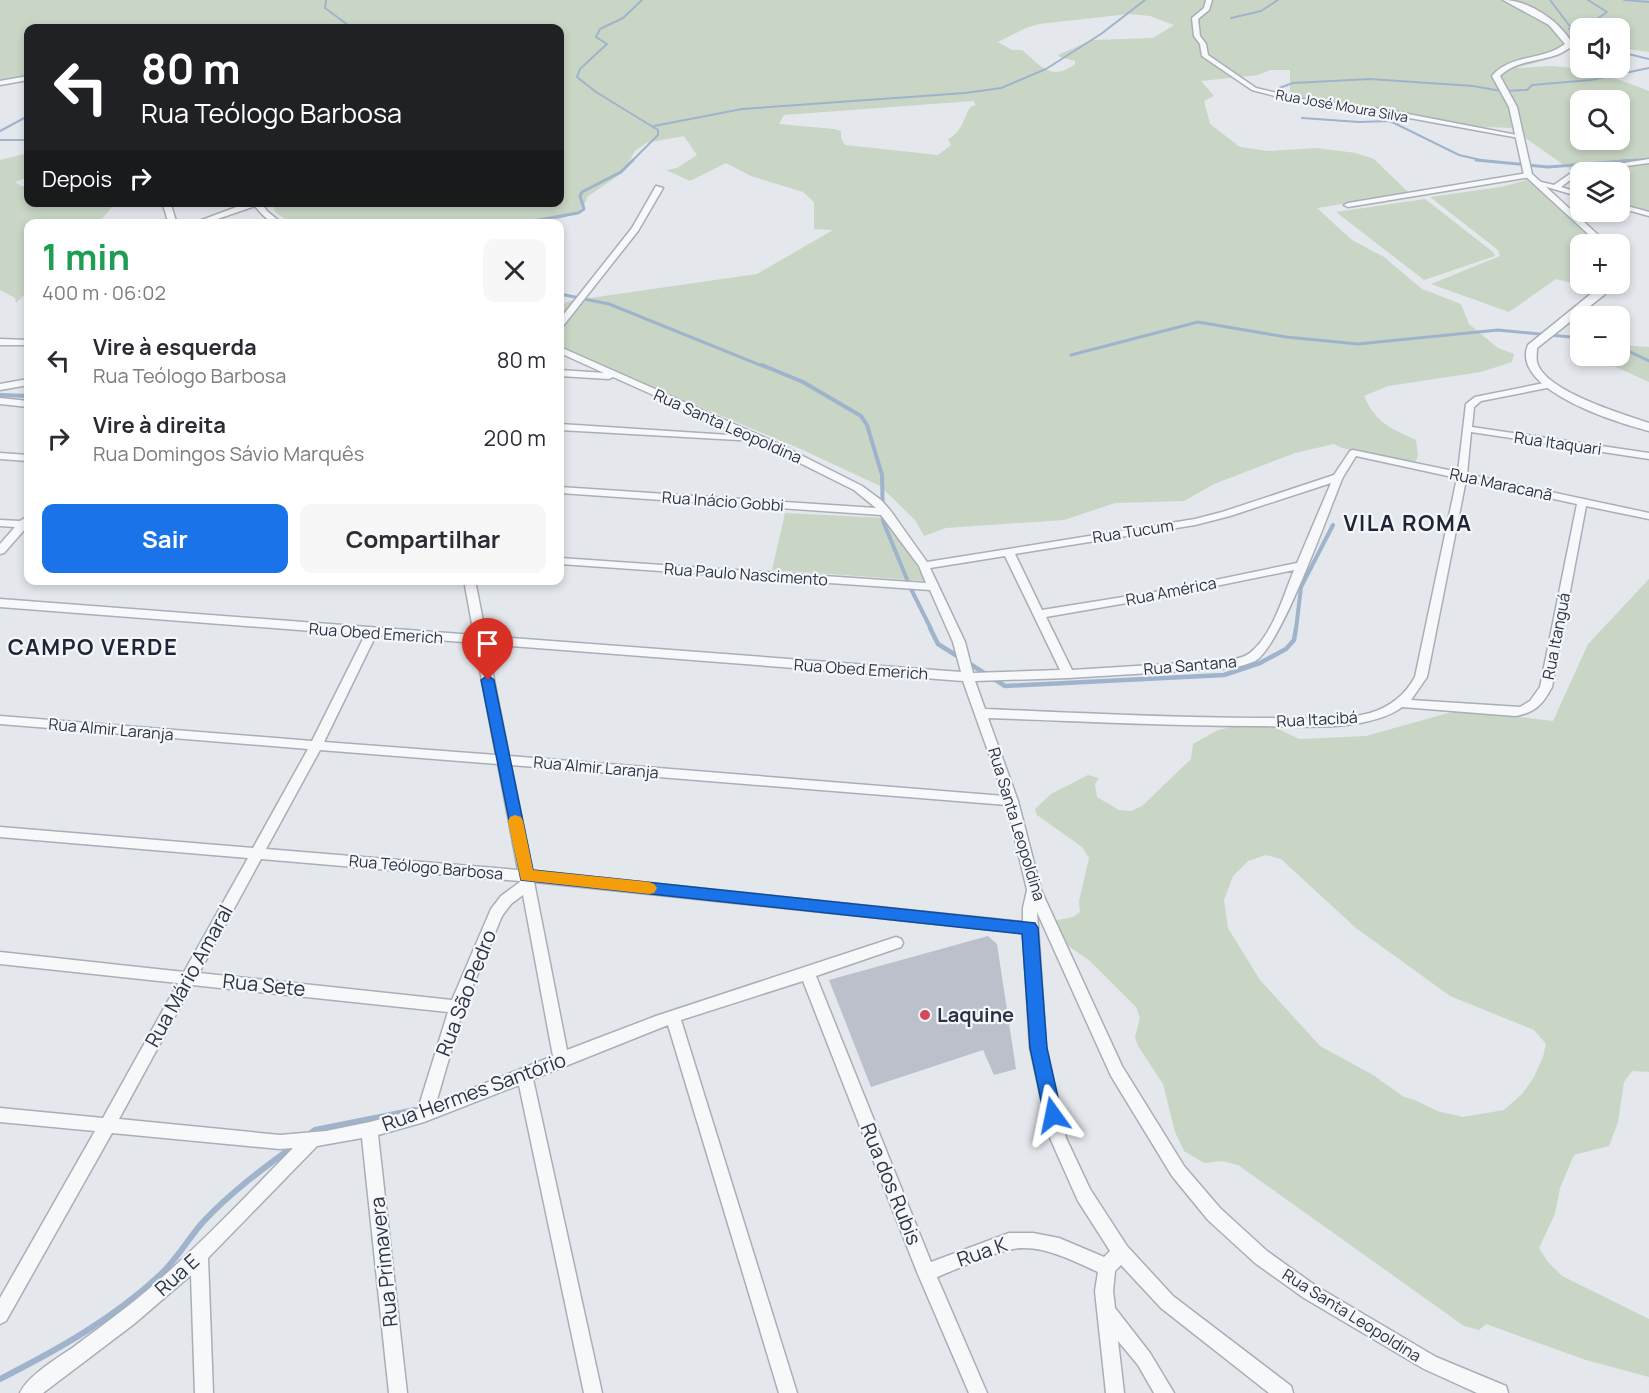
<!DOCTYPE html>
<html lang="pt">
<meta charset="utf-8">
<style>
body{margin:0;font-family:Manrope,sans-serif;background:#f7f7f7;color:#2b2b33;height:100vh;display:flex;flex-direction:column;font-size:22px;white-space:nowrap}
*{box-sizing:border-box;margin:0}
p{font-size:20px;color:#7c7c81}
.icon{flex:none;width:33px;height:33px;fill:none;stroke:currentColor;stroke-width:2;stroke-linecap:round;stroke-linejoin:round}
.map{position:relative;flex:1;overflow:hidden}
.side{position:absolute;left:24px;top:219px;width:540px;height:366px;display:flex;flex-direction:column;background:#fff;border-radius:12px;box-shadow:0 3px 9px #0003}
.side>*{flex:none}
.hud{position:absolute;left:24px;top:24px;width:540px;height:183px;border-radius:12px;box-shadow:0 3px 9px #0003;background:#202124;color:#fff;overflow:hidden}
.buttons{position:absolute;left:1570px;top:18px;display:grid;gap:12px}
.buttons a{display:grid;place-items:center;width:60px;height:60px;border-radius:12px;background:#fff;box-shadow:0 3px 9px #0003;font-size:30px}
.pin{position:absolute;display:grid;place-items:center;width:51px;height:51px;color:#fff;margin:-62px -26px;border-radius:50% 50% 50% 0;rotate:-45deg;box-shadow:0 0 6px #0007}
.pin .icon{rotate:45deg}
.me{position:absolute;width:66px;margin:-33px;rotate:348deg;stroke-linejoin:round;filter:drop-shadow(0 0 4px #0008)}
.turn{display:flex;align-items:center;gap:21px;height:126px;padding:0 18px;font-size:27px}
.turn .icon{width:78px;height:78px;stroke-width:2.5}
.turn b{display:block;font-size:42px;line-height:51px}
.then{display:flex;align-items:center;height:57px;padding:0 18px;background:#0003;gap:12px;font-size:22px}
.round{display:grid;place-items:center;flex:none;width:63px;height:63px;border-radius:12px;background:#f7f7f7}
.overview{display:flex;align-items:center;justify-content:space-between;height:102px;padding:0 18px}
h1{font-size:36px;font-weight:700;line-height:45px;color:#1e9e55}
.cta{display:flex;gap:12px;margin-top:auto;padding:12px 18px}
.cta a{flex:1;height:69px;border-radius:12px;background:#1a73e8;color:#fff;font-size:24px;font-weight:700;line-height:69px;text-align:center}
.cta a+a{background:#f7f7f7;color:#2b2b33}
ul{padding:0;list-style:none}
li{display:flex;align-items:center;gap:18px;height:78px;padding:0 18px}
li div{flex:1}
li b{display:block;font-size:22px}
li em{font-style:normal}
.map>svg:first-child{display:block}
.green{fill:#c9d6c5;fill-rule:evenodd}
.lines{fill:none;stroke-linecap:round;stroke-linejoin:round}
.stream-far4{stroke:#9fb4cc;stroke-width:2}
.stream-far3{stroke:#9fb4cc;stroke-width:3}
.stream-far2{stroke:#9fb4cc;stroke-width:4}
.stream-far1{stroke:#9fb4cc;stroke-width:4.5}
.stream{stroke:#9fb4cc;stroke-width:6}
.building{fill:#bbc0ca}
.minor-casing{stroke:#a9aeb7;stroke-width:3}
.tertiary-casing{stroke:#a9aeb7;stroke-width:3}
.minor{fill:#f7f8fa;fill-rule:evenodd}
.tertiary{fill:#f7f8fa;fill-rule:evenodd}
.route{fill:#1a73e8;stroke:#114b97;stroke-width:1.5}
.slow{fill:#f59e0b}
.poi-dot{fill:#d1495b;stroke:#f4f6f9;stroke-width:2}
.labels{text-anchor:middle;stroke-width:4.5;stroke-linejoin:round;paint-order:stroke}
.far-street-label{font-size:14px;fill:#2b3445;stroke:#f4f6f9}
.street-label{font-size:16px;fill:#2b3445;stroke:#f4f6f9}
.near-street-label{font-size:20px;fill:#2b3445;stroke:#f4f6f9}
.near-poi-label{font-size:20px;font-weight:bold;fill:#2b3445;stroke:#f4f6f9;text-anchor:start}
.district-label{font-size:22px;font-weight:bold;letter-spacing:1.5px;fill:#1d2536;stroke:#f4f6f9}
</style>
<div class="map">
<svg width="1649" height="1393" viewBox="0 0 1649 1393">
<rect width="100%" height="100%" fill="#e4e7ec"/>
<g class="green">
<path d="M0,0h1649v52l-29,-4v-20h-39v18h-6l-15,10 -44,12c12,0 25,-2 37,-2 34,2 65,13 96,25v121l-29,-9v-31h-39v5l-70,-49 -48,-2 -173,-29v-27h-20l-12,5 -57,6 13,15 -10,5 6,23 30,23 28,4 48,-3 40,5 18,6 35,34 -92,15 35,32 32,17 38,32 39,15 8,20 29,24 16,6 -2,8 -31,10 -93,14 -24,10c12,27 26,32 52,44l2,15 -2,6 -5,2 -69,-15 -8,-4 -39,9 -81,31 -30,17 -69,2 -51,17 -118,8 -22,8 -9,-16 -35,-34 -77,-36 -243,-102v-42l9,-5 188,-27 76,-44 -19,-1v-27l-11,-10 -52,-16 -25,-13 -36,18 -24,-11 11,-2 20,-13 -13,-19 -38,7 -11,8 -13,22 -35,24c-3,19 -29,22 -45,26l-249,1 -17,-11 -5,-10 289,-1v-174h-532v49l-28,5zM1129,14l21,2 24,9 -21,13 -61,2 -34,15 2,2 15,4v3c-24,18 -34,2 -53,-14h-10l-14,-8 28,-14 13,-4zM1581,100h39v40h-39zM973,101l3,4 -6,2c-7,13 -8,25 -22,32l3,6 -13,10 -93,-10 -4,-7v-7l-7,-2 -55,-5 5,-9z"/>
<polygon points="28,153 28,177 15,182 21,186 28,186 28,202 112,203 112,207 98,223 28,224 28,291 16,303 15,298 0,290 0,160"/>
<polygon points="1527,180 1598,244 1581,244 1581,284 1595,284 1591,288 1556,279 1509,312 1431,284 1500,256 1498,250 1430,197 1501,187"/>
<polygon points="1425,199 1493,252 1495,256 1424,280 1336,212"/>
<polygon points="1620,345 1649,347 1649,382 1603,361 1607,356 1620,356"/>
<polygon points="785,513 886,518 926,581 772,570"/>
<path d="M1649,579v493l-17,-1 -8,11 -6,40 -9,24 -35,9 -14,33 -5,26 -16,34 9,14 14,14 87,43v58l-63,-17 -100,-36 -7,6 -15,-4 -226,-161 -16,-4 -18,2 -20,-12 -9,-19 -12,-48 -25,-38 -3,-9 5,-19 -4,-11 -46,-46 -33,-23 -4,-17 20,-4 7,-5 -1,-11 10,-43 -7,-11 -45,-32 -2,-6 16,-15 37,-19 11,3 -4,6 2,13 22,13 12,1 11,-5 49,-47 2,-15 25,-14 14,-3h42l25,12 67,-3 93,-26 94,11 35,-77zM1266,855l15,4 75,69 94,68 84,34 12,14 -3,13 -9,20 -12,17 -18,16 -41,7 -26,-6 -22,-11 -11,-3 -31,-22 -53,-29 -60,-66 -32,-52 -4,-28 9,-24 15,-15z"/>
</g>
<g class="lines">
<g class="stream-far4">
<polyline points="326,0 325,8 352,28"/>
<polyline points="1550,0 1581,41"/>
<polyline points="1624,0 1649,2"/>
<polyline points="1231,18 1261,11 1278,0"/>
<polyline points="1569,29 1597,19 1607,12 1588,0"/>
<polyline points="1620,52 1649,59"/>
<polyline points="1279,88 1293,83 1370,79 1473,86 1501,91 1527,90 1532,85 1591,80 1649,68"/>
<polyline points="1302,118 1359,122 1390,121 1459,155 1485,161"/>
<polyline points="654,126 742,109 965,93 1001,88 1046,69 1101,34 1145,0"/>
<polyline points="0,131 28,116"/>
<polyline points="0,140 28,140"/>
<polyline points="632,161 658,135 658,130 596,92 577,77 580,69 607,44 596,37 600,29 623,18 642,0"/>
<polyline points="1618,161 1649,159"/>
</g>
<g class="stream-far3">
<polyline points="1476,160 1548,167 1637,160"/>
<polyline points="516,224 578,213 584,209 580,196 582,192 621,172 633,160"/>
<polyline points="560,294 609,304 765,367"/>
<polyline points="1620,347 1649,361"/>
<polyline points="1071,355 1198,322 1286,337 1358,344 1498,330 1581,338"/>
</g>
<g class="stream-far2">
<polyline points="762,365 803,382 861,416 867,425 882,475 883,521 911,589 931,629"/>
<polyline points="0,395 28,396"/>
<polyline points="1296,629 1301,587 1333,525"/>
</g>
<polyline class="stream-far1" points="930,628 938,644 1005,686 1224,675 1260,663 1286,649 1294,640 1296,628"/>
<g class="stream">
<polyline points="308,1135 315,1130 415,1110"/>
<path d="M0,1379c57,-29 113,-60 160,-104 17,-16 28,-36 43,-53 27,-29 59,-53 91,-76"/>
</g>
</g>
<polygon class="building" points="988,936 997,944 1016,1069 994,1075 983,1050 871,1087 829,980"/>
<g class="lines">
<defs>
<g id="minor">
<polygon points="1206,0 1212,0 1209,10 1198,19 1200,36 1206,44 1208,55 1256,88 1302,99 1382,109 1522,136 1519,138 1382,113 1302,103 1252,90 1202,56 1200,44 1194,36 1192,18 1204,8"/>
<polygon points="28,76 28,80 0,85 0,81"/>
<polygon points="1649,159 1649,163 1581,172 1561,187 1581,193 1581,197 1533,183 1537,181 1554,185 1574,171"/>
<polygon points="1528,173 1531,173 1531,177 1348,207 1344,205 1348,203"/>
<polygon points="656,186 663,188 638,231 563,326 560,326 560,319 632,228"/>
<polygon points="162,202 170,202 177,224 169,224"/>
<path d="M250,202h10l8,10 15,12c-13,0 -20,-8 -28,-18l-52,18h-12z"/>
<polygon points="1620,204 1649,212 1649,216 1620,208"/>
<polygon points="0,339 28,340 28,345 0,345"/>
<path d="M560,347l219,97 83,42 19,14 9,10 37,52 268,-43 27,-7 112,-37 16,-24 3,-1 105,22 8,-68 9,-7 74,-15 3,1v4l-71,14 -7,6 -2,20 177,26v6l-178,-27 -4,42 182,39v6l-63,-13 -34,181c-9,17 -17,26 -37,29l-113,-9c-12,9 -27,13 -42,16 -34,6 -71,3 -106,3 -88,0 -177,-5 -266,-8l30,83 23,89 81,176 62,100 36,42 47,43 49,35 120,71 70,29 2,7h-31l-53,-24 -120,-71 -49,-35 -47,-43 -36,-44 -61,-100 -74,-164 9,136 20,90 24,51 37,57 46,50 118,90 2,7h-24l-108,-85 -40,-43 -6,6 -2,20 2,17 35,45 24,40h-20l-16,-28 -20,-24 6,52h-18l-11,-102 3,-19c-27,-12 -60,-30 -90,-22 -24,6 -48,18 -71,27l50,116h-18l-52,-121 -114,-291 -122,39 116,373h-18l-111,-368 -135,54 69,314h-18l-65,-308 -95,37 -46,13 29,258h-18l-27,-255 -45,8 -109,112 5,135h-18l-4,-118 -57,49 -91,69h-23c7,-17 39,-36 55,-47 28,-21 57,-42 83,-65 48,-42 91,-88 135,-133l-13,1 -168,-16 -106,188 -6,3v-26l95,-167 -95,-9v-14l103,10 75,-135 -178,-19v-12l184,20 64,-114 -248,-21v-10l253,21 55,-99 -308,-25v-8l312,25 53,-106 -365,-28v-8l474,36 -10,-55h11l11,56 475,36 -8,-30 -23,-52 -370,-26v-6l366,25 -7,-17 -38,-51 -321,-22v-6l316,21 -22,-18 -98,-49 -196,-11v-6l185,12 -132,-59 -4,2 -49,-3v-6l44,3 -44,-20zM1356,456l101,22 -42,199c-10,18 -25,30 -45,36 -34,9 -71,5 -105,5 -94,0 -187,-5 -280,-9l-10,-28 93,-3 165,-10c7,-2 16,-4 22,-7 26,-14 74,-151 88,-184zM1466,480l111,24 -37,183 -10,14 -10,6 -109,-7 16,-23zM1331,483l-34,80 -130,27 -125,20 -27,-56 180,-29 35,-9zM1005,556l55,114 -87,3 -8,-31 -35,-74zM1294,570c-11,27 -21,64 -44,83 -5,4 -12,5 -18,7l-160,10 -26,-53 121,-21zM376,635l99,8 21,112 -172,-13zM487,644l476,37 41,115 -495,-40zM320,750l178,14 20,106 -252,-21zM511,765l496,40 20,85 -4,18v14l-491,-51zM261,859l259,22v1l-19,14 -10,13 -39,91 -253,-27zM534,882l489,51 7,115 20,90 28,63 32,50 -6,6 -45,-19 -26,-5h-24l-78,29 -115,-286 85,-29 2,-4 -2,-4 -5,-2 -240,79 -89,34zM523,895l30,161 -117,47 28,-96 38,-91 9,-12zM192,985l256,27 -30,97 -48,13 -44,9 -46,4 -161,-16z"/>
<polygon points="28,379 28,385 0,390 0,384"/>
<polygon points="0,398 28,401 28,407 0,404"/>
<polygon points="0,453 28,455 28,461 0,459"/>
<polygon points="28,516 28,528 26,528 4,553 0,554 0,544 15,527 0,526 0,520 20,521"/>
</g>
<g id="tertiary">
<path d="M1503,0c26,0 58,22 70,45 -20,19 -54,11 -73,31l17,31 15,67 76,70h-9l-75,-69 -15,-68 -17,-31c18,-22 51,-15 73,-32l-16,-19z"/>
<path d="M1603,284h10l-9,11 -67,53c0,4 -1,10 0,14 7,29 86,52 112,61v8c-31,-8 -139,-41 -121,-86z"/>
</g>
</defs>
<use href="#minor" class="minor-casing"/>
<use href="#tertiary" class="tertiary-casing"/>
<use href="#minor" class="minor"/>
<use href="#tertiary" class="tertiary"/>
</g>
<polygon class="route" points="488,675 494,680 533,870 1035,923 1038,928 1047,1048 1062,1115 1060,1121 1053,1123 1047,1121 1044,1115 1030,1048 1022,934 521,880 481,680"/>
<polygon class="slow" points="515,815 521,817 523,821 533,870 649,882 654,884 657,888 654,893 649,894 521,880 508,821 510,817"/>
<circle class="poi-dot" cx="925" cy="1015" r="6"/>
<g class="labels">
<g class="far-street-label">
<text transform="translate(1342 106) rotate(10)" y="5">Rua José Moura Silva</text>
</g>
<g class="street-label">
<text transform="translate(728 426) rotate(24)" y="6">Rua Santa Leopoldina</text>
<text transform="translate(1558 443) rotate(8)" y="6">Rua Itaquari</text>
<text transform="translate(1501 484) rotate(12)" y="6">Rua Maracanã</text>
<text transform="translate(723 501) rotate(4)" y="6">Rua Inácio Gobbi</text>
<text transform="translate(1133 531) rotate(-9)" y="6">Rua Tucum</text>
<text transform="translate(746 574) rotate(4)" y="6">Rua Paulo Nascimento</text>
<text transform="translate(1171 591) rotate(-11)" y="6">Rua América</text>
<text transform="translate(376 633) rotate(4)" y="6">Rua Obed Emerich</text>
<text transform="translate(1556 636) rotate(-79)" y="6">Rua Itanguá</text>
<text transform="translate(1190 665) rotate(-5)" y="6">Rua Santana</text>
<text transform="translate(861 669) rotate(4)" y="6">Rua Obed Emerich</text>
<text transform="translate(1317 719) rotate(-3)" y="6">Rua Itacibá</text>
<text transform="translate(111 729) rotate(5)" y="6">Rua Almir Laranja</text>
<text transform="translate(596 767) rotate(5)" y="6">Rua Almir Laranja</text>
<text transform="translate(1017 824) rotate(73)" y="6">Rua Santa Leopoldina</text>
<text transform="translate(426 867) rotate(5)" y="6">Rua Teólogo Barbosa</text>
<text transform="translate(1352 1315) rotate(32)" y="6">Rua Santa Leopoldina</text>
</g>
<g class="near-street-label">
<text transform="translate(189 976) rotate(-61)" y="7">Rua Mário Amaral</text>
<text transform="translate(264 985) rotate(6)" y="7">Rua Sete</text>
<text transform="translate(466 993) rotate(-69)" y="7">Rua São Pedro</text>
<text transform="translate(474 1092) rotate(-20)" y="7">Rua Hermes Santório</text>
<text transform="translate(891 1184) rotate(68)" y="7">Rua dos Rubis</text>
<text transform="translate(982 1252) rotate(-19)" y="7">Rua K</text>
<text transform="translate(384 1262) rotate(-96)" y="7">Rua Primavera</text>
<text transform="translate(177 1275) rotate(-42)" y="7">Rua E</text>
</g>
<g class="near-poi-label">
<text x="937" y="1022">Laquine</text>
</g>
<g class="district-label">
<text x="1408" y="531">VILA ROMA</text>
<text x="93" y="655">CAMPO VERDE</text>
</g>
</g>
</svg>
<div class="buttons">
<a><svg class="icon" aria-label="sound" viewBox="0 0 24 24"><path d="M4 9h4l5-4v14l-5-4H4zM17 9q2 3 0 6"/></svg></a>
<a><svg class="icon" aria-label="search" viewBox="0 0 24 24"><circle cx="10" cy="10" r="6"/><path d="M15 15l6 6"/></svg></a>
<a><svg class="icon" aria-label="layers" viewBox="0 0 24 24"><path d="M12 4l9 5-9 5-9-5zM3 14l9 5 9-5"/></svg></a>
<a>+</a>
<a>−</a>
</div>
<div class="pin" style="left:488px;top:680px;background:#d93025"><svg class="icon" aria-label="arrive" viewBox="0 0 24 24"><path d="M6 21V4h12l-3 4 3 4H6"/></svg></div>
<svg class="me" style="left:1053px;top:1115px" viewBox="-20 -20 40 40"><path d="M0-17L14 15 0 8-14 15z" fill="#1a73e8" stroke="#fff" stroke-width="4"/></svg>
<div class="hud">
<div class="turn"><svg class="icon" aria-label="left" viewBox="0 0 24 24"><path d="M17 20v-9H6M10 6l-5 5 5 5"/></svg><div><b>80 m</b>Rua Teólogo Barbosa</div></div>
<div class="then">Depois<svg class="icon" aria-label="right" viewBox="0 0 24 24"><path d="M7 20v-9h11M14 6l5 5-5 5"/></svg></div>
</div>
<section class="side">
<div class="overview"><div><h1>1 min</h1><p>400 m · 06:02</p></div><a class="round"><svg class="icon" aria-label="close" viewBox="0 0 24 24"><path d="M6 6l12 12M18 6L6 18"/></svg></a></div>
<ul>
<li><svg class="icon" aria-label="left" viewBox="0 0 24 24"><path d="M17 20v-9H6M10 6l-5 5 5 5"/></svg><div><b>Vire à esquerda</b><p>Rua Teólogo Barbosa</p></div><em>80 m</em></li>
<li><svg class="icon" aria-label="right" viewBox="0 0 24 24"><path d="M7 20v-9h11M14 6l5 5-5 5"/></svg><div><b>Vire à direita</b><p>Rua Domingos Sávio Marquês</p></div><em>200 m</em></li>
</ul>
<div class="cta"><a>Sair</a><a>Compartilhar</a></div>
</section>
</div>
